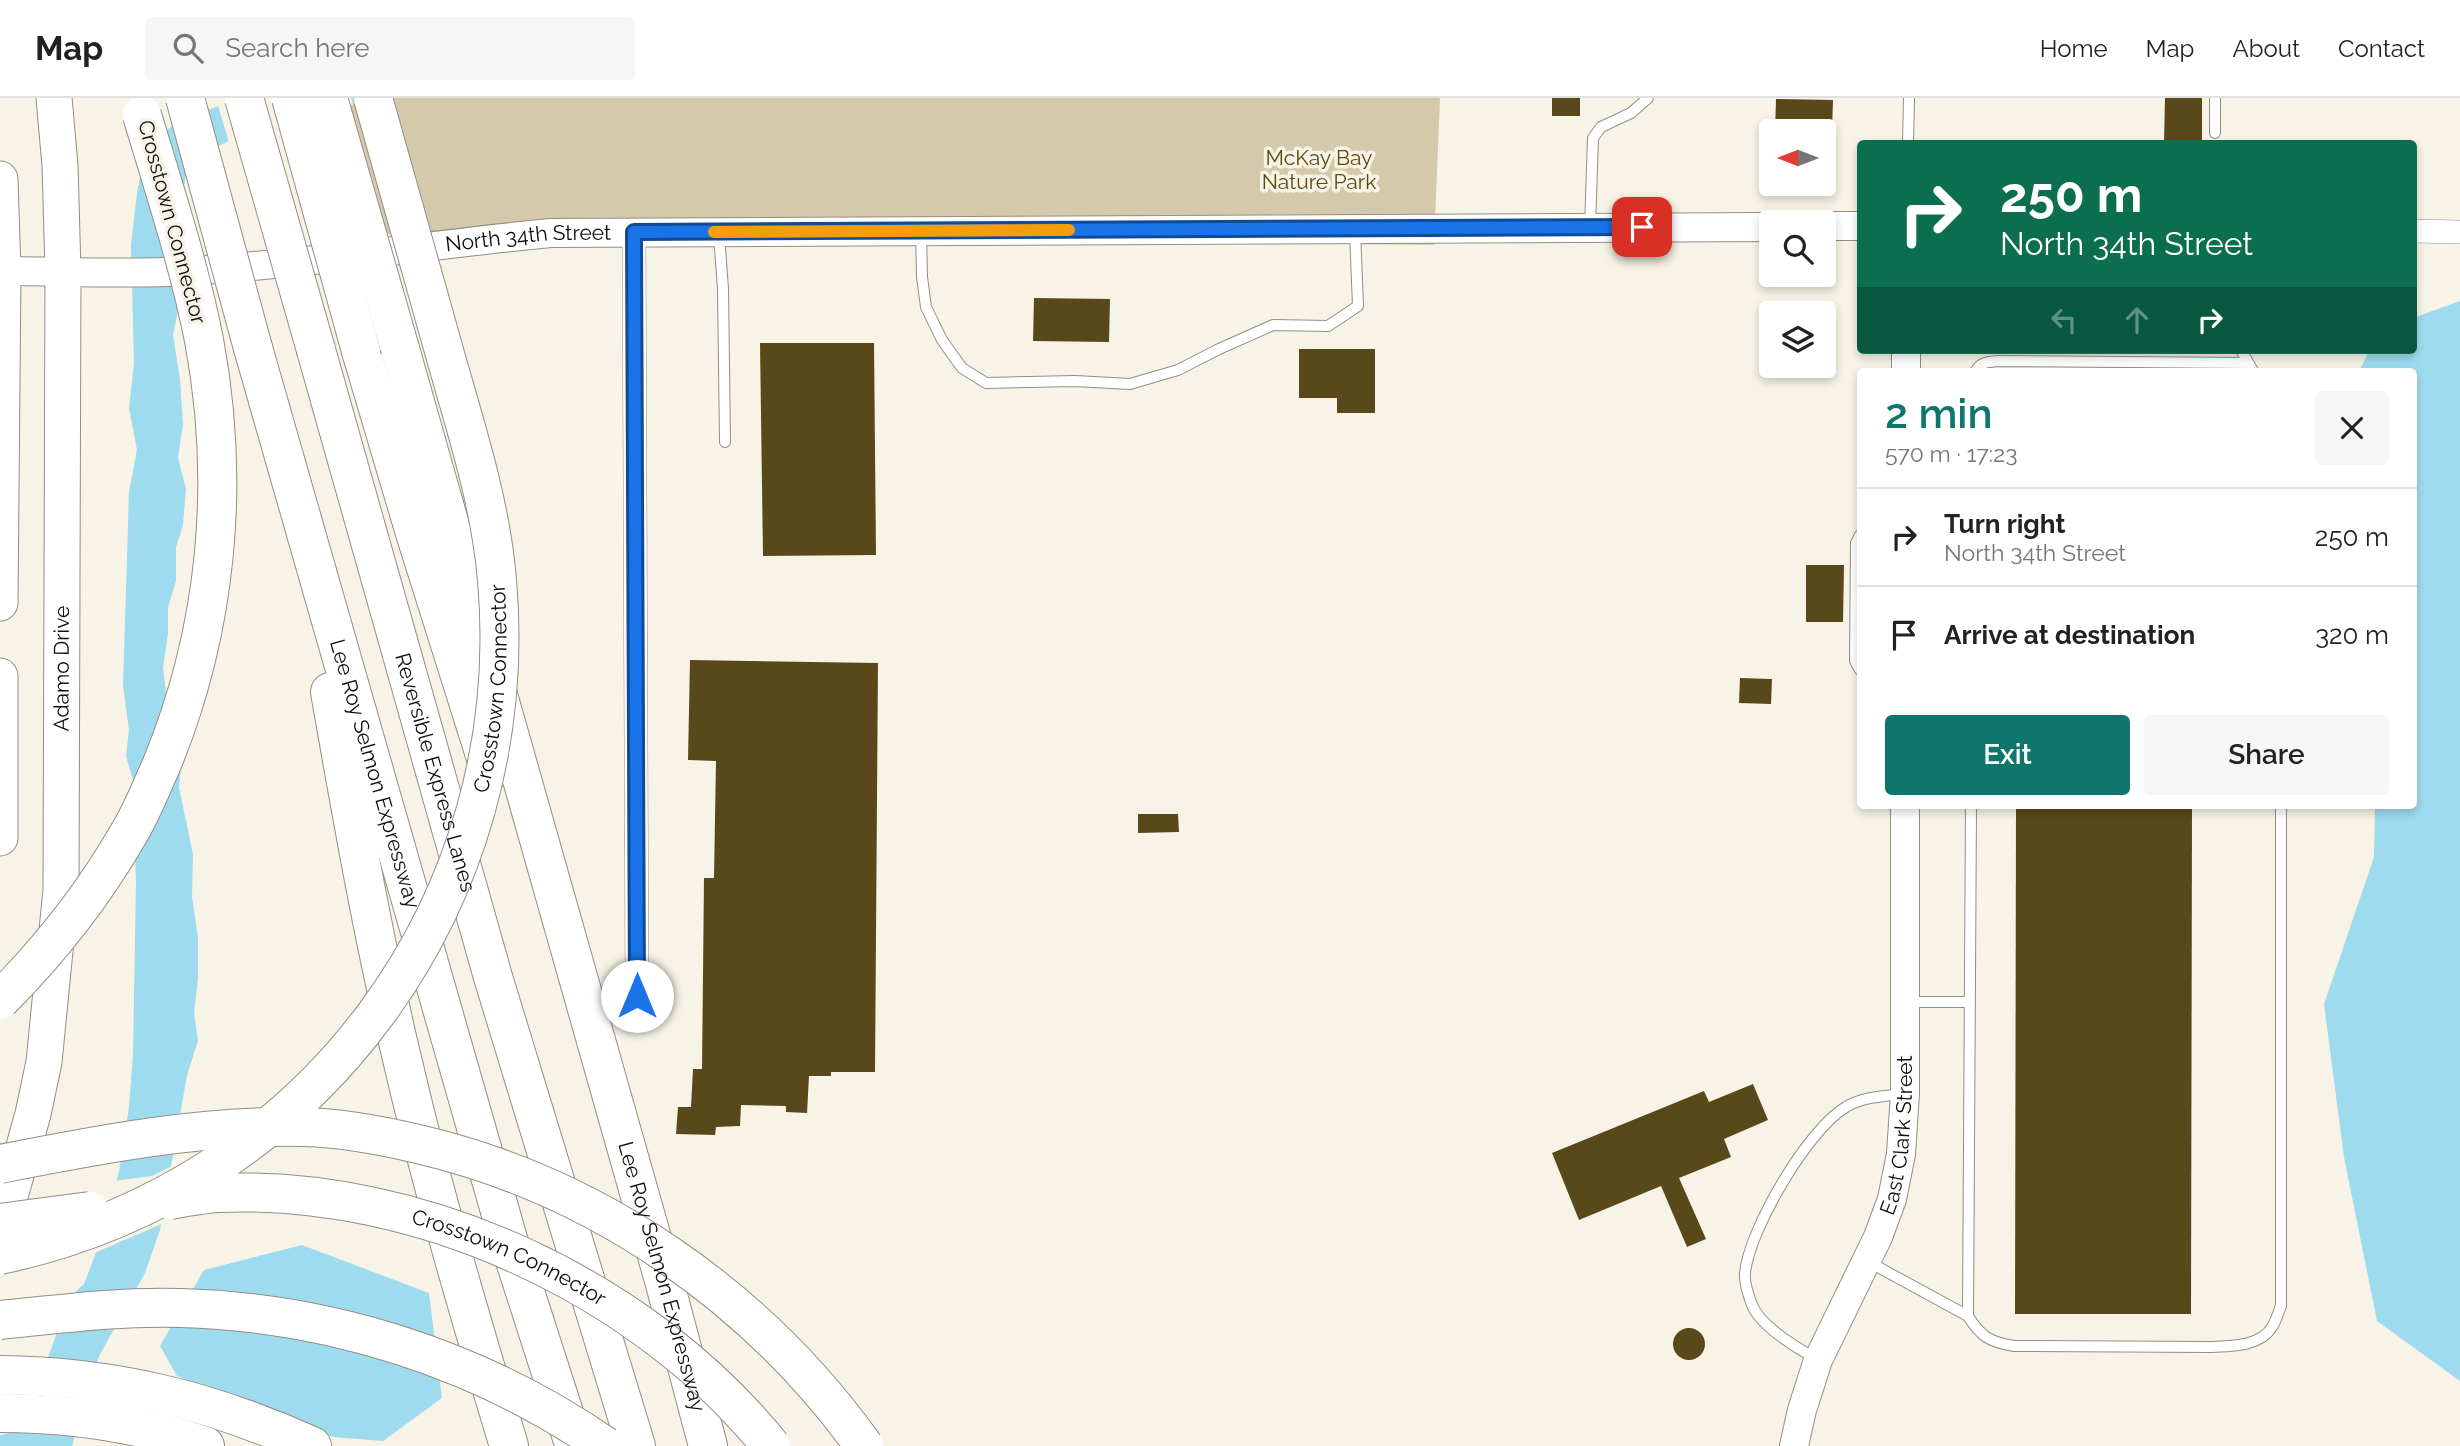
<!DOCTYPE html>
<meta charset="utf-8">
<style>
body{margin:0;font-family:Raleway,sans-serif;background:#f6f6f6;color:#222;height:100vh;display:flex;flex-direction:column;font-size:26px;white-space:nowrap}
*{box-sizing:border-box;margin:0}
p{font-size:23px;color:#767676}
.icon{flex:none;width:38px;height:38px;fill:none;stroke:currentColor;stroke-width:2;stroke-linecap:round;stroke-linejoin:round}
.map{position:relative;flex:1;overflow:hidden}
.drawer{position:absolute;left:1857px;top:270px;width:560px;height:441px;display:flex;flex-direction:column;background:#fff;border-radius:7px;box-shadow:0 4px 10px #0003}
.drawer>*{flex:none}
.guide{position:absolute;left:1857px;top:42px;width:560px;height:214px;border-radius:7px;box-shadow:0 4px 10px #0003;background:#0b6e4f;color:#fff;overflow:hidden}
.needle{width:46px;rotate:270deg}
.fabs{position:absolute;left:1759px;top:21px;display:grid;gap:14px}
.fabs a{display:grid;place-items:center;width:77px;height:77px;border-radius:7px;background:#fff;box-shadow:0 4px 10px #0003;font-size:35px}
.pin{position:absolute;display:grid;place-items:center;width:60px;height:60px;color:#fff;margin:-30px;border-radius:14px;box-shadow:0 4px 10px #0006}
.me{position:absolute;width:77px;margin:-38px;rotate:0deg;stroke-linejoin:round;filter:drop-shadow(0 0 5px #0008)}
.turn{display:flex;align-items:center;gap:24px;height:147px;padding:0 28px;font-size:32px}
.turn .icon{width:91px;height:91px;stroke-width:2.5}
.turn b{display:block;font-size:49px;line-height:60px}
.lanes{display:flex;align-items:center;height:66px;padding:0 28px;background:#0003;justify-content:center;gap:35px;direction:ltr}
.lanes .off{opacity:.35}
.round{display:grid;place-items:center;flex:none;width:74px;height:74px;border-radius:7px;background:#f6f6f6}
.summary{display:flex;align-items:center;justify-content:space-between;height:119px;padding:0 28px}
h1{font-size:42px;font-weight:600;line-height:52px;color:#0f766e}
.primary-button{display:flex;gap:14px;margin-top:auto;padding:14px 28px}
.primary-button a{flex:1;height:80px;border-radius:7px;background:#0f766e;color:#fff;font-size:28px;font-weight:600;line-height:80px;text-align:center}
.primary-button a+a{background:#f6f6f6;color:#222}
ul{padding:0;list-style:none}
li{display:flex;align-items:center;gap:21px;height:98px;padding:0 28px;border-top:2px solid #e0e0e0}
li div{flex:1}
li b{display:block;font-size:26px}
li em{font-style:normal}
header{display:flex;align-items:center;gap:42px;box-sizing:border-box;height:98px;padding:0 35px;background:#fff;border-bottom:2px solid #e0e0e0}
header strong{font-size:33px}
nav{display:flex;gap:38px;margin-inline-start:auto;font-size:24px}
.search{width:490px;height:63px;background:#f6f6f6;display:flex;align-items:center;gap:18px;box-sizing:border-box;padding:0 24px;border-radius:7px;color:#767676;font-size:26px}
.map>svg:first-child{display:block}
.green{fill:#d4c9aa}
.water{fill:#9edbef}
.pier{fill:#f7f3e6}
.building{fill:#59491a}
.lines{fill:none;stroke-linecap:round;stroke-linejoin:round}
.service-casing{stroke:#928e83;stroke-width:12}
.minor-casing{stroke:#928e83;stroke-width:24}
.tertiary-casing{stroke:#928e83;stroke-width:30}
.primary-casing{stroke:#928e83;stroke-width:37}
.motorway-casing{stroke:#928e83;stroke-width:40}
.service{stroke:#fff;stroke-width:10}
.minor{stroke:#fff;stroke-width:23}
.tertiary{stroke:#fff;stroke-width:28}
.primary{stroke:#fff;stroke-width:35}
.motorway{stroke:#fff;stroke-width:38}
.motorway-bridge-casing{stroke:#928e83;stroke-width:40;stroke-linecap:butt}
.motorway-bridge{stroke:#fff;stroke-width:38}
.route-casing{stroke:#114b97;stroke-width:18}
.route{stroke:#1a73e8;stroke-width:12}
.slow{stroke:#f59e0b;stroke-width:12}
.labels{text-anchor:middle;stroke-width:7;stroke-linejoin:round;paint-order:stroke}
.park-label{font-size:21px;fill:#5d4a0f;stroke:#f7f3e6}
.street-label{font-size:21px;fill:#0f0e0a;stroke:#f7f3e6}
</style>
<header>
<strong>Map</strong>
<div class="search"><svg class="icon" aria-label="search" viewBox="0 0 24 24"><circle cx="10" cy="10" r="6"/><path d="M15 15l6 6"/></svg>Search here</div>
<nav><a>Home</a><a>Map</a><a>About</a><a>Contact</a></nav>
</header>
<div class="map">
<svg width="2460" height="1348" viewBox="0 0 2460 1348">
<rect width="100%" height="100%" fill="#f7f3e6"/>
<polygon class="green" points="327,0 1440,0 1434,147 364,136"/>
<g class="water">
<polygon points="244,0 368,0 363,3 343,3 241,37 202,56 186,77 181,105 178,213 173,237 180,281 183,326 178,360 186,391 183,427 176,449 176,483 168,509 168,535 163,570 170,627 182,657 179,690 193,756 192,799 198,839 198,881 194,915 198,943 187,977 160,1132 145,1175 99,1258 72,1348 0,1348 0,1337 20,1333 71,1198 84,1186 95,1157 119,1074 129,1009 133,956 136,783 133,682 126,658 129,632 123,588 129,394 137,352 129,310 134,265 131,147 137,95 142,69 157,42 173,27 223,6"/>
<polygon points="2460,203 2460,1283 2377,1223 2344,1059 2324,906 2374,759 2375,707 2413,707 2413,273 2359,273 2370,252 2413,252 2413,220"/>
<polygon points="302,1147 429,1195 442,1300 383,1343 333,1339 177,1278 160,1248 204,1172"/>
</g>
<g class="pier">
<polygon points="231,0 351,0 353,7 343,7 294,20 273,30 242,40 230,48 217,4"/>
<polygon points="174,1067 164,1125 92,1156 113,1083 152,1078"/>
</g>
<g class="building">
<rect x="1552" y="0" width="28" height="18"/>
<polygon points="2165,0 2202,0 2202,46 2164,46"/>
<polygon points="1776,1 1833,2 1832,33 1775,33"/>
<polygon points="1034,200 1110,201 1109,244 1033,243"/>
<polygon points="760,245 874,245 876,457 763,458"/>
<polygon points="1299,251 1375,251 1375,315 1337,315 1337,300 1299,300"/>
<polygon points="1806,467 1844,467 1843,524 1806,524"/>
<polygon points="690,562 878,565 875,974 831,974 831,978 809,978 807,1015 786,1014 786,1008 741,1007 740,1028 716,1029 715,1037 676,1036 678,1009 691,1009 693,971 702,971 704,780 714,780 716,663 688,662"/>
<polygon points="1740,580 1772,581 1771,606 1739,605"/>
<polygon points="2016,707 2192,707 2191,1216 2015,1216"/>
<polygon points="1138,716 1178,716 1179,734 1138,735"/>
<polygon points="1753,986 1768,1022 1724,1041 1731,1059 1679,1080 1706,1141 1687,1149 1661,1088 1579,1122 1552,1055 1704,993 1709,1004"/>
<circle cx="1689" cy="1246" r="16"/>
</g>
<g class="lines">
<defs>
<g id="service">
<polyline points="2215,0 2215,35"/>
<polyline points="1908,46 1909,0"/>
<polyline points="1590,129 1593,40 1601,29 1631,15 1648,0"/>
<polyline points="921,135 922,179 926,209 942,242 962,270 986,285 1075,283 1130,286 1178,272 1219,251 1273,227 1328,228 1358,208 1355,133"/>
<polyline points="719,136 723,191 725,344"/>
<polyline points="2241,252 2253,273"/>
<path d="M1976,273c4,-9 13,-9 22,-10l250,2"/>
<polyline points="1860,437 1856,445 1855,563 1860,572"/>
<path d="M1971,707l-3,511c13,21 22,26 46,30l196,1c20,-1 50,0 62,-20 4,-6 6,-14 9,-21v-501"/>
<polyline points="1905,904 1970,904"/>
<polyline points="1867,1163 1968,1218"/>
<path d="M1817,1261c-20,-11 -56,-32 -65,-54 -3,-8 -8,-23 -7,-32 4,-43 63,-144 101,-166 16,-10 38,-11 57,-13"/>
</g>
<g id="minor">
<polyline points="2413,133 2460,134"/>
<polyline points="634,134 637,898"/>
</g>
<g id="tertiary">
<polyline points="1824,128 1860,128"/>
<path id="s1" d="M0,173c62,0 124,4 186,0 122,-7 242,-26 364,-38l1221,-6"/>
<polyline points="1906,252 1906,273"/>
<path id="s2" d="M1794,1348l8,-36 16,-50 60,-123 14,-38 9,-45 4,-61v-288"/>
</g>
<g id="primary">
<polyline points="0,81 3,173 0,505"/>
<polyline points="0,578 0,740"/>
<path id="s3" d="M0,1134l33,-118 11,-52 17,-172 2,-619 -3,-106 -6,-67"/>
</g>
<g id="motorway">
<path id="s4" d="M253,250l255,891 66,205"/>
<path id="s5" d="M400,251l265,935 43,162"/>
<path id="s6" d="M316,252l177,627 143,469"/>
<polyline points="361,253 415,435 490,673"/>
<path d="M330,594c22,125 44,251 74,375 30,128 67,253 105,379"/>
<path d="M0,1277c112,1 210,25 312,71"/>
<path d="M0,1315c70,0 139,10 205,33"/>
</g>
</defs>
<use href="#service" class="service-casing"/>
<use href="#minor" class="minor-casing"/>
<use href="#tertiary" class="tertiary-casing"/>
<use href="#primary" class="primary-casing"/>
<use href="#motorway" class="motorway-casing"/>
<use href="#service" class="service"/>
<use href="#minor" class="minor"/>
<use href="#tertiary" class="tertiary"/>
<use href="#primary" class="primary"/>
<use href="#motorway" class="motorway"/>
<defs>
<g id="motorway-bridge">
<polyline points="185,0 253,250"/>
<polyline points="244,0 316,252"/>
<polyline points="291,0 361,253"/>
<polyline points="328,0 400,251"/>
<path d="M0,902c50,-50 94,-106 129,-167 13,-21 22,-45 32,-67 56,-135 70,-282 43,-426 -15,-76 -40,-151 -62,-225"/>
<path d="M0,1066c101,-20 201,-39 304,-37 39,1 76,8 114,17 180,42 339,153 446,302"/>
<path id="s7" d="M170,1102c16,-3 32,-6 48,-7 203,-9 426,95 553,253"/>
<polyline points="0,1125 90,1113"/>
<path id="s8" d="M0,1157c315,-67 525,-355 497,-675 -6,-73 -29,-145 -49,-215 -25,-89 -50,-178 -75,-267"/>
<path d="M0,1222c60,-6 120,-14 181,-12 150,4 300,52 424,138"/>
</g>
</defs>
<use href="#motorway-bridge" class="motorway-bridge-casing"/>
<use href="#motorway-bridge" class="motorway-bridge"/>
</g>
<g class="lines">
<defs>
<polyline id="route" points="637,898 634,134 1642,129"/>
</defs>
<use href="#route" class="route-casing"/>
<use href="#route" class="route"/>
<polyline class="slow" points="714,134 1069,132"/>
</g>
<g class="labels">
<g class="park-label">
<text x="1319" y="67">McKay Bay<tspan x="1319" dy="24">Nature Park</tspan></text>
</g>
<g class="street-label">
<text transform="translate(172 124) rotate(75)" y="7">Crosstown Connector</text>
<text dy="7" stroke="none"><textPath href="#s1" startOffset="530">North 34th Street</textPath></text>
<text dy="7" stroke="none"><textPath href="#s3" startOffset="570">Adamo Drive</textPath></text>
<text dy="7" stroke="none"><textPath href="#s8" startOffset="808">Crosstown Connector</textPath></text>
<text dy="7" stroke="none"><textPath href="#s4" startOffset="443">Lee Roy Selmon Expressway</textPath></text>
<text dy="7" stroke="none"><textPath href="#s6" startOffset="439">Reversible Express Lanes</textPath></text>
<text dy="7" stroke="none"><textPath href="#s2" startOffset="331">East Clark Street</textPath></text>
<text dy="7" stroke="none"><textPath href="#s7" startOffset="350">Crosstown Connector</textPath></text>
<text dy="7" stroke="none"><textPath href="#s5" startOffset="964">Lee Roy Selmon Expressway</textPath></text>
</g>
</g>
</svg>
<div class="fabs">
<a><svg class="needle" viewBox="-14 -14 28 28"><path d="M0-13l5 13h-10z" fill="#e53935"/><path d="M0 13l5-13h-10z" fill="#767676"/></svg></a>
<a><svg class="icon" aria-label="search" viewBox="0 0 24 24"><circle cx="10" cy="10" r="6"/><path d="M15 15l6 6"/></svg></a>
<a><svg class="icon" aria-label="layers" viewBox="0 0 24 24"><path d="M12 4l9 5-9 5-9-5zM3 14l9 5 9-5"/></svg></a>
</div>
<div class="pin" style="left:1642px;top:129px;background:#d93025"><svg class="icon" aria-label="arrive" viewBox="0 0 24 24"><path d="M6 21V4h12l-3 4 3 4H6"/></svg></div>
<svg class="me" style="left:637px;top:898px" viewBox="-20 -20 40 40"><circle r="19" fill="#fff"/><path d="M0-13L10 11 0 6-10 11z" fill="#1a73e8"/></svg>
<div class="guide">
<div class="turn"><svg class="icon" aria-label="right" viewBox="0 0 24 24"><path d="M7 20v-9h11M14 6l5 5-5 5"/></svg><div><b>250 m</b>North 34th Street</div></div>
<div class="lanes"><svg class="icon off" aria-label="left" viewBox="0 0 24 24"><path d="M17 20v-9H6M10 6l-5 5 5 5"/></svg><svg class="icon off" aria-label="ahead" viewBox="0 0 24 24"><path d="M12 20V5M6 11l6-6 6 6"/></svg><svg class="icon" aria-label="right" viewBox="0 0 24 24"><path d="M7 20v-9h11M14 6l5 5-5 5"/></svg></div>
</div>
<section class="drawer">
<div class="summary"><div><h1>2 min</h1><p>570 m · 17:23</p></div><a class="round"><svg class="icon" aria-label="close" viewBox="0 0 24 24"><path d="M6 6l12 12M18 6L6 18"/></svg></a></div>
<ul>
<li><svg class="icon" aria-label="right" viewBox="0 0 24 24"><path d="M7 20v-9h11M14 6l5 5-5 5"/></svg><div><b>Turn right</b><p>North 34th Street</p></div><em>250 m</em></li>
<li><svg class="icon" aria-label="arrive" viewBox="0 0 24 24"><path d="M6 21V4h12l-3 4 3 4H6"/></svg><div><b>Arrive at destination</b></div><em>320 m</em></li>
</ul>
<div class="primary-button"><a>Exit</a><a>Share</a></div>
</section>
</div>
